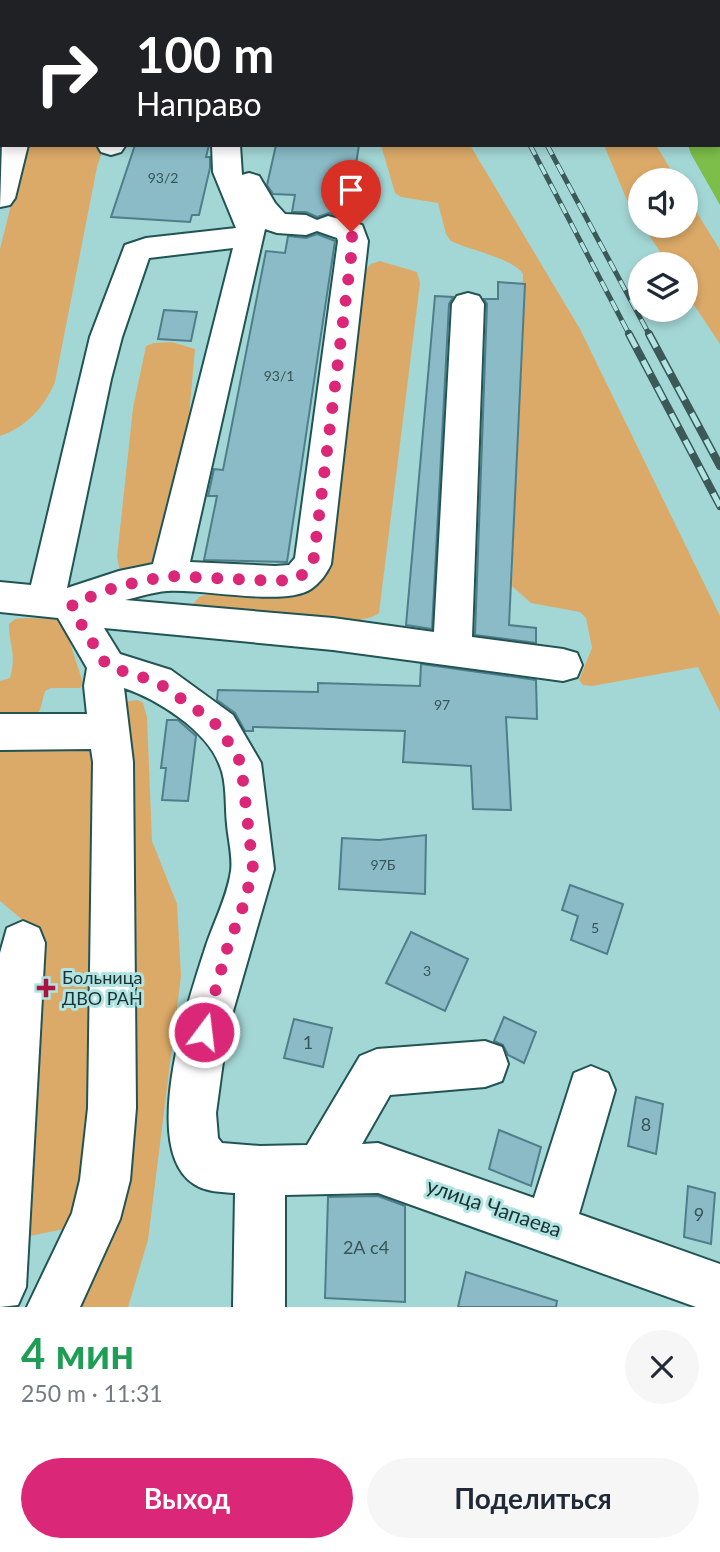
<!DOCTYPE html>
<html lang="ru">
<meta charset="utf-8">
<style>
body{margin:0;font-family:Lato,sans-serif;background:#f6f6f7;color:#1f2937;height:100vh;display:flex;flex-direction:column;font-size:26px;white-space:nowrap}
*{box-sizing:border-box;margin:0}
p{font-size:23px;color:#747a83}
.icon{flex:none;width:38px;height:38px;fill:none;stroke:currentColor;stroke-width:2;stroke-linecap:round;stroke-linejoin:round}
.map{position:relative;height:1307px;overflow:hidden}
.drawer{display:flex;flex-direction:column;background:#fff;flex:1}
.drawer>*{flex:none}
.guide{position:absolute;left:0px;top:0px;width:721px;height:147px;box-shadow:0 4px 10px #0003;background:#202124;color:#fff;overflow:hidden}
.buttons{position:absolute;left:628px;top:168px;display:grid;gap:14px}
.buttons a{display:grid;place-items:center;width:70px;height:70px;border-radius:50%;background:#fff;box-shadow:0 4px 10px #0003;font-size:35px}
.pin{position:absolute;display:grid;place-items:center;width:60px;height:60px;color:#fff;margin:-72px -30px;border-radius:50% 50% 50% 0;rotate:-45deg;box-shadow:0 0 7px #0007}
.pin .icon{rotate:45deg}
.me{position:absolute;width:77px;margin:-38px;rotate:15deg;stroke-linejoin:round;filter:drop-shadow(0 0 5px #0008)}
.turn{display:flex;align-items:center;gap:24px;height:147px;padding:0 21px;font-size:32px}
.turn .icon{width:91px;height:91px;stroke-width:2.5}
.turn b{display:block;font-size:49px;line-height:60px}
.round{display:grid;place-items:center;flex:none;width:74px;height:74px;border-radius:37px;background:#f6f6f7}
.summary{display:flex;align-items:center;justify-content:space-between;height:119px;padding:0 21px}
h1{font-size:42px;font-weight:700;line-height:52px;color:#1e9e55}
.cta{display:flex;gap:14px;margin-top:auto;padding:14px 21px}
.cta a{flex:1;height:80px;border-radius:42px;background:#db2777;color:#fff;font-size:28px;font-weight:700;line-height:80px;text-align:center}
.cta a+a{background:#f6f6f7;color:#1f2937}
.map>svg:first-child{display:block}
.green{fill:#dcaa68}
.water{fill:#7dbd49}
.building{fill:#8abbc6;stroke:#4e7e89;stroke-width:2}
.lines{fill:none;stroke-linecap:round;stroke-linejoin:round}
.minor-casing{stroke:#215453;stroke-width:4}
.minor{fill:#fff;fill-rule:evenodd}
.rail-far1-casing{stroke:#3c5857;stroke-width:5}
.rail-casing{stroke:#3c5857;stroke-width:8}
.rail-far1{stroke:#afe4e2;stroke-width:3.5;stroke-dasharray:11;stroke-linecap:butt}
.rail{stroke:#afe4e2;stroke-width:5;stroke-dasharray:15;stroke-linecap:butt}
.route{stroke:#db2777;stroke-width:12;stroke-dasharray:0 21.6}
.poi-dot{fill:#aa143e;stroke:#afe4e2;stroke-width:2.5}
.labels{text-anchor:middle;stroke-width:6;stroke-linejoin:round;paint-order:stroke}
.number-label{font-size:14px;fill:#385456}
.poi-label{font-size:18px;fill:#1c3131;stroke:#afe4e2;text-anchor:start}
.near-number-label{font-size:18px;fill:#385456}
.near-street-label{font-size:21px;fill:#1c3131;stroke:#afe4e2}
</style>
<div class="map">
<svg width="720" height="1307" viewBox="0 0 720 1307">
<rect width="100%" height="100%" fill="#a3d7d5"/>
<g class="green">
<path d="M26,145h78l-7,22 -42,215c-11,26 -29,45 -55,54v-187z"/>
<path d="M381,145h89l110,184 140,287v96l-22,-45 -106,19 -9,-1 -4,-5 13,-32 -6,-30 -6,-6 -49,-9 -19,-17 11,-312c-10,-16 -54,-24 -72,-33l-5,-7 -8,-31 -37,-6 -6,-4z"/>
<polygon points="604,145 656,145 677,180 640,180 640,221 626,198"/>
<polygon points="686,195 720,250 720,344 686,293 686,264 668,264 643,226 686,226"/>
<path d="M380,261l37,11 3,11 -41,330c-25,21 -151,-2 -188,-6l8,-10 13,-4 92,-2 14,-8 5,-15 42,-298 6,-6z"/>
<polygon points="172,342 195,349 189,416 150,567 120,571 117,557 133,408 146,346 154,343"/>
<path d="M26,618l30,1 9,8 18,56 -3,5h-29l-6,3 -5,19 -6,7 -34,1v-37l10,-3c7,-24 -1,-33 -1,-54l6,-5z"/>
<polygon points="138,700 143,703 147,717 152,841 177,904 181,976 148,1240 128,1307 79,1307 123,706 129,701"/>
<polygon points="0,743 84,743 98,753 88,1188 64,1229 30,1236 21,1225 25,922 0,901"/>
</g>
<polygon class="water" points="649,0 720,0 720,205 691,154 688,145 719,145 719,2"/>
<g class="building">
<polygon points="135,145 209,145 206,157 210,157 210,168 199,215 192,215 190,222 111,217"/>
<polygon points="276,145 359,145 350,203 342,203 340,217 329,213 317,217 306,212 292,212 295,195 273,194 267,185"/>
<polygon points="317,234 335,241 287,562 204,560 217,496 208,496 214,469 223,470 266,251 285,253 288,236 306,238"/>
<polygon points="498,282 525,284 509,625 536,628 536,643 475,635 487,304 484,299 498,299"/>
<polygon points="435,296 453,297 449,304 432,629 406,625"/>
<polygon points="164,310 197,312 191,341 158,339"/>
<polygon points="421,664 536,680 537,719 506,717 511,810 473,809 471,766 403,762 405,731 253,727 253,731 245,731 235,713 217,700 218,690 318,692 318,683 420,686"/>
<polygon points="167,720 178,720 196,736 188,801 162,800 166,768 161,768"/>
<polygon points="426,835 425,894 339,889 342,838 379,840"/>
<polygon points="570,885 623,904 607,954 571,940 578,916 562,910"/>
<polygon points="411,932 468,959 445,1011 386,983"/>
<polygon points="504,1017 536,1032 524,1063 508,1055 503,1045 494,1041"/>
<polygon points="294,1019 332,1028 323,1067 284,1058"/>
<polygon points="636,1097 663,1104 656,1154 628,1146"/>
<polygon points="499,1130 541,1147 531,1186 489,1169"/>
<polygon points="688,1186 715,1193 711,1244 684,1237"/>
<polygon points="378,1196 405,1206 405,1302 325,1298 328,1197"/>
<polygon points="466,1272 557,1301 556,1307 458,1307"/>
</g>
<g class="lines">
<defs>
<g id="minor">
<polygon points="2,0 28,0 2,2"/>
<polygon points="48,0 74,0 48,2"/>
<polygon points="236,0 267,0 235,2"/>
<rect x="302" y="0" width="26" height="2"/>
<rect x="0" y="92" width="2" height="16"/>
<polygon points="2,142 2,145 28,145 15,198 10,205 0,207"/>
<polygon points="97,145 125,145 125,146 121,152 111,155 101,152"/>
<path d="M212,145h28l2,30 7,-2 10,3 16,27 10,11 21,1 11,5 11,-4 34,9 6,16 -37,323c-4,9 -11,19 -20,25 -27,18 -109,-1 -144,2 -14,1 -28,6 -42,9l208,18 101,14 18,-328 5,-8 11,-3 11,3 5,8 -12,333 91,12 14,4 5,12 -5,12 -14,4 -230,-31 -229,-22 16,26 51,16 62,45 28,48 13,106 -47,163 -11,81 2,25 4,5 38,3 47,-1 53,-89 17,-7 108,-8 17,6 6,17 -6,17 -17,6 -95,8 -28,49 16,-1 156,55 40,-125 17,-7 17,7 7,17 -36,124 141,50v43h-24l-318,-114 -93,2v112h-52l2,-114c-14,-1 -29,-1 -41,-9 -55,-35 -6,-183 10,-232 8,-27 23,-53 27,-81 2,-14 -3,-33 -4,-47 -2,-18 0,-42 -7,-58 -12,-35 -63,-67 -96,-78l9,74 3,346 -6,72 -10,39 -40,88h-53l45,-94 8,-33 8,-72 5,-346 -2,-13 -91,1v-36h87l-3,-28 3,-18 -29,-50 -58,-6v-30l31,3 59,-248 35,-92 21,-7 90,-10 -23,-56zM265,229l12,4 29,2 11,-4 20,7 1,3 -43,317 -6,7 -14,1 -85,-4zM233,248l-80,316 -34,7 -52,17 44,-209 11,-42 27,-79z"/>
<polygon points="23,921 39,928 45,943 26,1287 18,1305 0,1307 0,953 7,928"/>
</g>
</defs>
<use href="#minor" class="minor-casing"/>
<use href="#minor" class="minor"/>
<defs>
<g id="rail-far1">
<polyline points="530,145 630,336"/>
<polyline points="547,145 650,336"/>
</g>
<g id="rail">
<polyline points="629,334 720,506"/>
<polyline points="649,334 720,466"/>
</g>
</defs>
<use href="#rail-far1" class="rail-far1-casing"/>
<use href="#rail" class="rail-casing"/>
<use href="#rail-far1" class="rail-far1"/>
<use href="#rail" class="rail"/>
</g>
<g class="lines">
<polyline class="route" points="204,1032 227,949 244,904 253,869 241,763 219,727 206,716 157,682 107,666 75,614 72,604 119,586 168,576 275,581 298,579 313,564 353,241 351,232"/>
</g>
<path class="poi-dot" d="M42.5 977.5h7v7h7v7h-7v7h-7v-7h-7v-7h7z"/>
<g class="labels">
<g class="number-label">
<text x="163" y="183">93/2</text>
<text x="279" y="381">93/1</text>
<text x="442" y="710">97</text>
<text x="383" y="870">97Б</text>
<text x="595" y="933">5</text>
<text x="427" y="976">3</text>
</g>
<g class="poi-label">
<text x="62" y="984">Больница<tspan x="62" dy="21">ДВО РАН</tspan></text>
</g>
<g class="near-number-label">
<text x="308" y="1049">1</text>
<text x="646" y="1131">8</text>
<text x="699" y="1221">9</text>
<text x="366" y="1254">2А с4</text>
</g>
<g class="near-street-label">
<text transform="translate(494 1208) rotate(19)" y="7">улица Чапаева</text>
</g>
</g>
</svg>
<div class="buttons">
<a><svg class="icon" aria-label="sound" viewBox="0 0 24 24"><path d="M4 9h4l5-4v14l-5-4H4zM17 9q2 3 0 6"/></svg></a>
<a><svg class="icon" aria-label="layers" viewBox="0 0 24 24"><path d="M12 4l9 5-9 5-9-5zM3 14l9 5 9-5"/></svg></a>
</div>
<div class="pin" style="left:351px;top:232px;background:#d93025"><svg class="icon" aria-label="arrive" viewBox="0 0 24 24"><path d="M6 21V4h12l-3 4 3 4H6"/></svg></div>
<svg class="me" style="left:204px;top:1032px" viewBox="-20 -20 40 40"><circle r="17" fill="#db2777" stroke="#fff" stroke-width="3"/><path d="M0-11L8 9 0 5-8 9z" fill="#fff"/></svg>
<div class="guide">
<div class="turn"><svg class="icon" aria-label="right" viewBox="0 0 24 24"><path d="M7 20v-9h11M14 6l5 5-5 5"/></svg><div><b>100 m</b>Направо</div></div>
</div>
</div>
<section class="drawer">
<div class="summary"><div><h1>4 мин</h1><p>250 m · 11:31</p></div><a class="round"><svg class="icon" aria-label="close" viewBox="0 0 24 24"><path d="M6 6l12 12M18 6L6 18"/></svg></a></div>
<div class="cta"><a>Выход</a><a>Поделиться</a></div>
</section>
